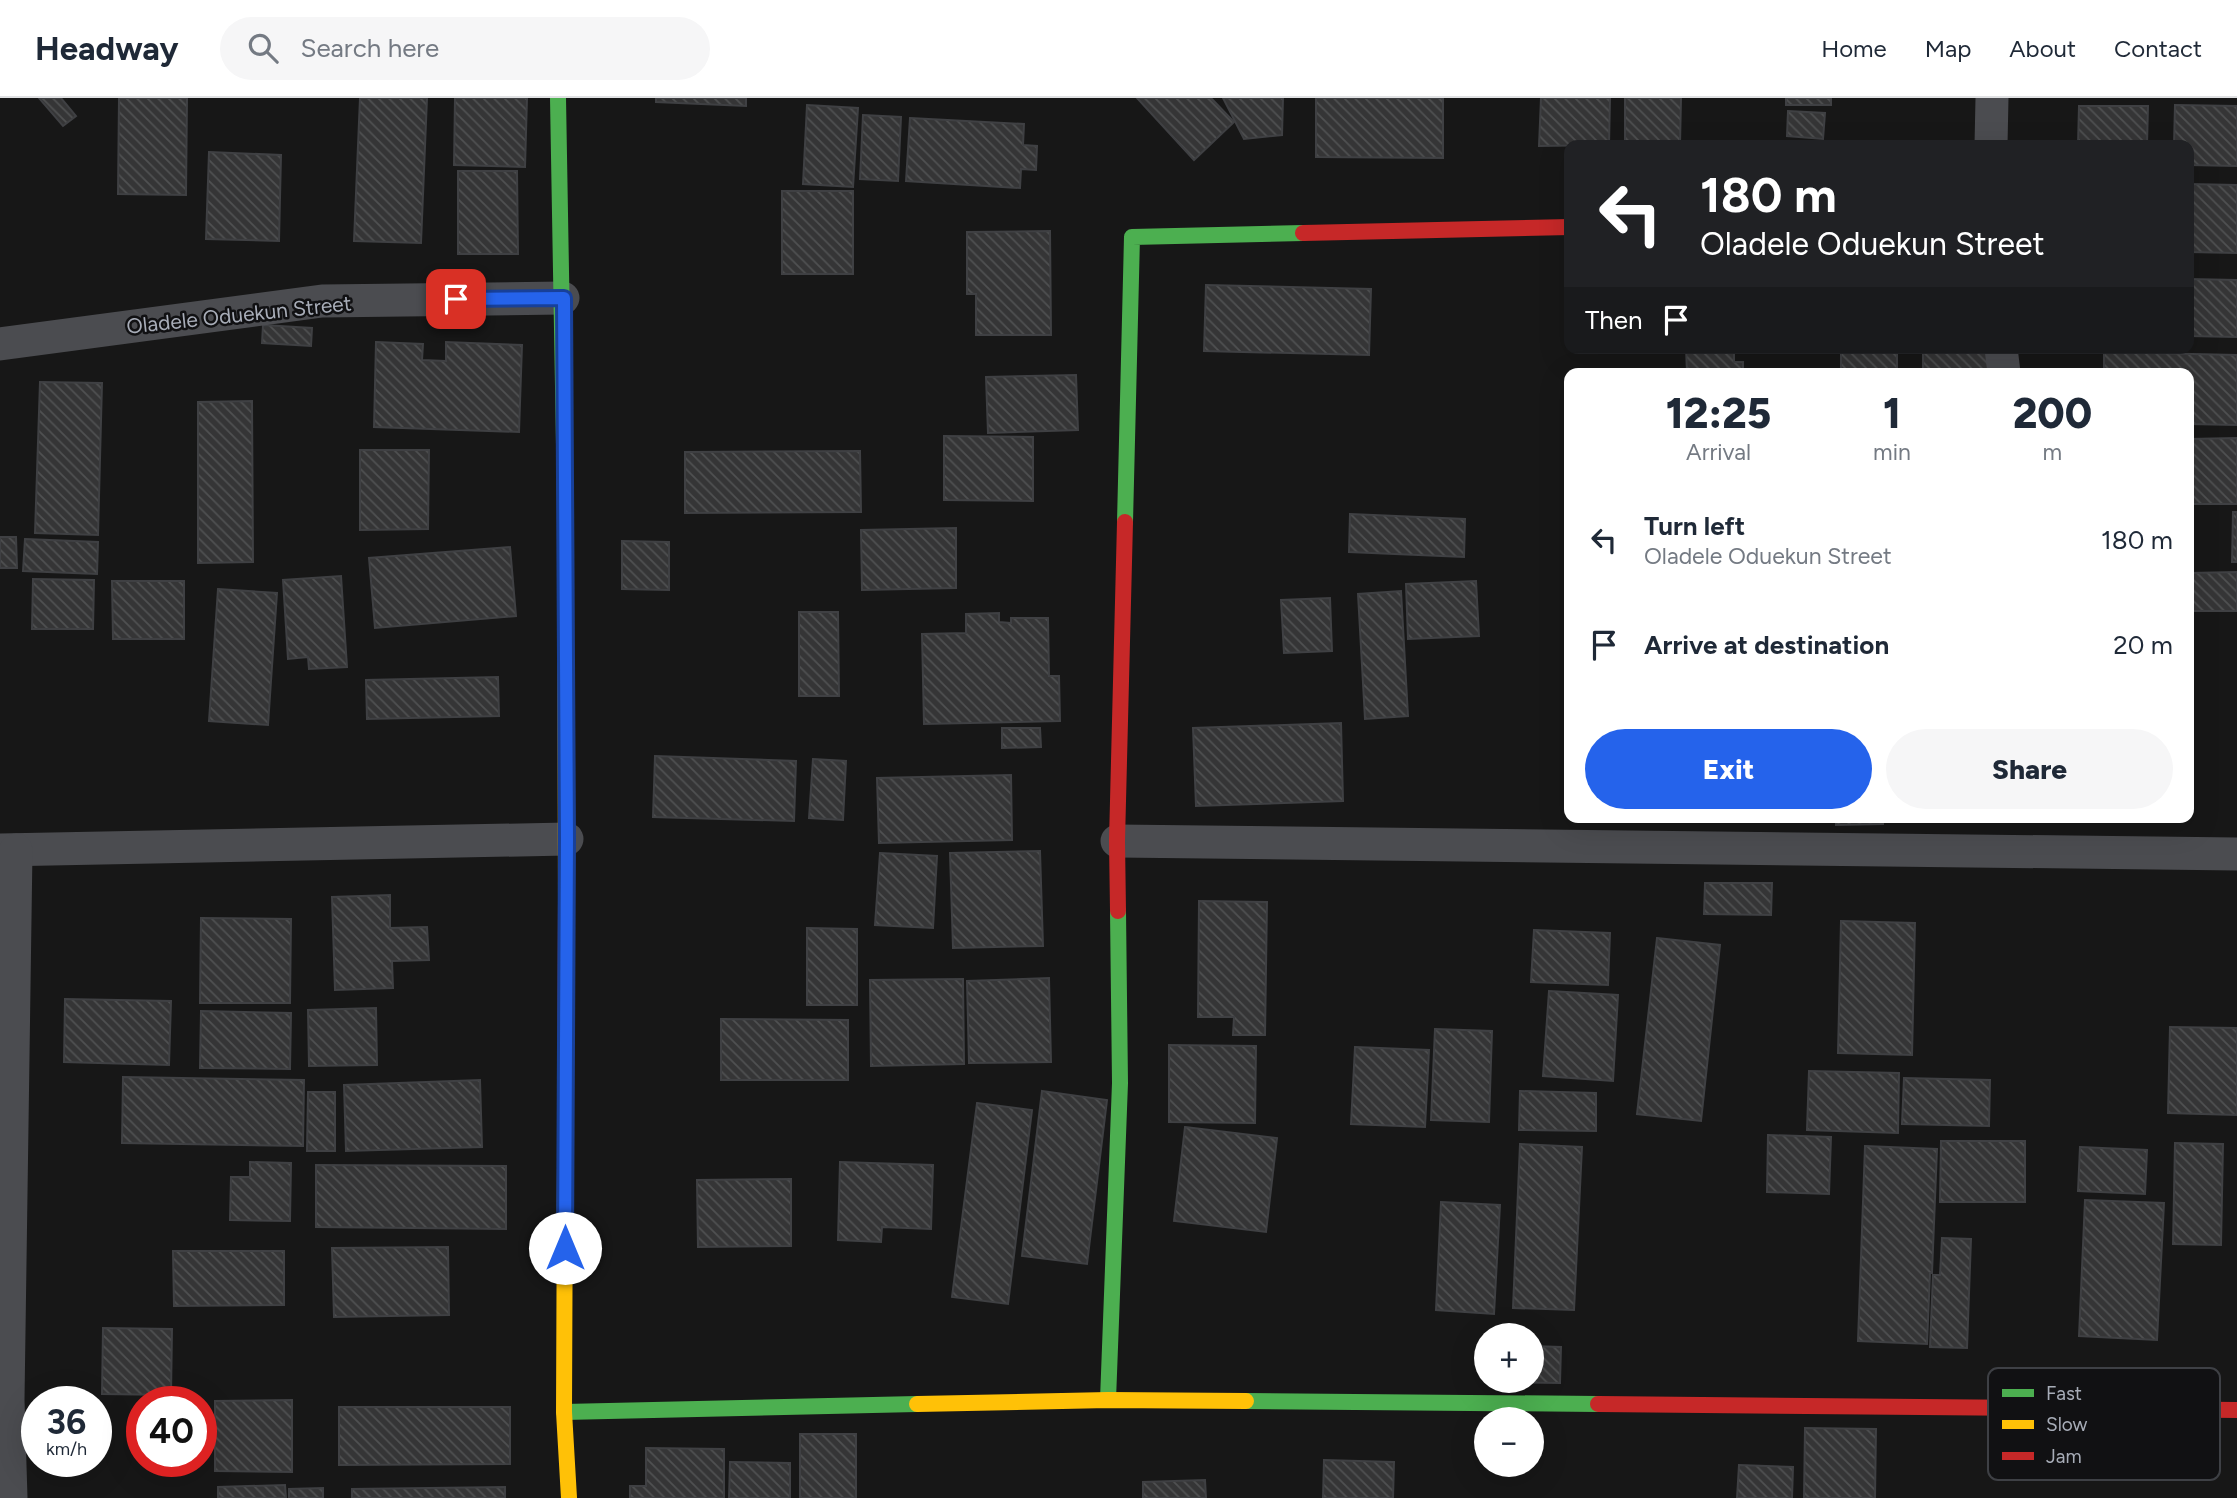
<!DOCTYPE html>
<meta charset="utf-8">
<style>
body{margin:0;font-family:Figtree,sans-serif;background:#f6f6f7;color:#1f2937;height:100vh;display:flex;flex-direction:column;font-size:26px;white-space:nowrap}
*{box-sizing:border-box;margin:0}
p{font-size:23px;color:#747a83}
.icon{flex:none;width:38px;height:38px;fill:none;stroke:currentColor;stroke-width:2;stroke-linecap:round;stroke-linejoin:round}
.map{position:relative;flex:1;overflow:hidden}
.panel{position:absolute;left:1564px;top:270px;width:630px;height:455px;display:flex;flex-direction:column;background:#fff;border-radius:14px;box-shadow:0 7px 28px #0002}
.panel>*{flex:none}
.top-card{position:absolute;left:1564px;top:42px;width:630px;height:214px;border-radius:14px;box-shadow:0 7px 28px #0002;background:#202124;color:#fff;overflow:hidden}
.controls{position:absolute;left:1474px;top:1225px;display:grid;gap:14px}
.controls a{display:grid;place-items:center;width:70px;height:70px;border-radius:50%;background:#fff;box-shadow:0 7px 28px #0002;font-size:35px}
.speed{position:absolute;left:21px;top:1288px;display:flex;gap:14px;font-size:35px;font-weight:700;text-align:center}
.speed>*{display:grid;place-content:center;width:91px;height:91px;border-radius:50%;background:#fff;box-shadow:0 7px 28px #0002;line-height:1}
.speed small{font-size:18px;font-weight:400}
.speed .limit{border:10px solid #d22;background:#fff;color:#111}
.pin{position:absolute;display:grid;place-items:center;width:60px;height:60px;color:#fff;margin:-30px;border-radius:14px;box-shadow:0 4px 10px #0006}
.me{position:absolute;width:77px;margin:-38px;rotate:0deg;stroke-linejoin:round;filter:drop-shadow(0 0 5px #0008)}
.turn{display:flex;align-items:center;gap:24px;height:147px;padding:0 21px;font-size:32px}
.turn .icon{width:91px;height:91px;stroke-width:2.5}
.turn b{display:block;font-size:49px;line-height:60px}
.then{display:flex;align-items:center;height:66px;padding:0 21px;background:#0003;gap:14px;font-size:26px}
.eta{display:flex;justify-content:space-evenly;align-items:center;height:119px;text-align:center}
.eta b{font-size:42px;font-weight:800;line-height:49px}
.primary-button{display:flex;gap:14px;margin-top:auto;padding:14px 21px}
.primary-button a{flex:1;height:80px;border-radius:42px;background:#2563eb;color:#fff;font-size:28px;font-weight:800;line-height:80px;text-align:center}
.primary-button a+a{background:#f6f6f7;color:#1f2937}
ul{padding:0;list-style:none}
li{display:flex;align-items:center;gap:21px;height:105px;padding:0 21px}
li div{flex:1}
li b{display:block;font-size:26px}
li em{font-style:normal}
header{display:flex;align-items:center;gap:42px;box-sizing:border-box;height:98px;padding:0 35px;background:#fff;border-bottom:2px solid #e0e1e3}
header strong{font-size:33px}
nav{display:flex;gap:38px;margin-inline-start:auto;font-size:24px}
.search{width:490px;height:63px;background:#f6f6f7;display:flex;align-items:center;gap:18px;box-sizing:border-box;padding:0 24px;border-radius:38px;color:#747a83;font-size:26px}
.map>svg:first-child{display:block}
.building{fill:url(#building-back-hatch);stroke:#3f4043;stroke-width:2}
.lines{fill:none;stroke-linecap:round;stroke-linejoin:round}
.street{stroke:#4b4c50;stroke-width:33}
.fast{stroke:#4caf50;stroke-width:16}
.slow{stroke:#ffc107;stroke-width:16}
.jam{stroke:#c62828;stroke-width:16}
.route-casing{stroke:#184099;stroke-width:18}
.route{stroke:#2563eb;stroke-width:12}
.labels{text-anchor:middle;stroke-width:5;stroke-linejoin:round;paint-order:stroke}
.street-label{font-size:21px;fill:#a8adb8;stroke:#111113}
.key{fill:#111113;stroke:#3e4045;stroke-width:2}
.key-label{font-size:19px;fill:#a8adb8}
</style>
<header>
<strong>Headway</strong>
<div class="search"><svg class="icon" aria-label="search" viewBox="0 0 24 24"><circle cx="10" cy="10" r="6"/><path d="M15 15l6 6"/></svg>Search here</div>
<nav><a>Home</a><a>Map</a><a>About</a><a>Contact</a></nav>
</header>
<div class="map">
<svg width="2237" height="1400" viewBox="0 0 2237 1400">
<defs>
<pattern id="building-back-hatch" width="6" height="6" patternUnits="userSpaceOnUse" patternTransform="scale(1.75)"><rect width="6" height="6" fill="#353536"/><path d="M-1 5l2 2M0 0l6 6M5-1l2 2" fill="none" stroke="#4f5051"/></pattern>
</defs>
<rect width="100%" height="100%" fill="#171717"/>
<g class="building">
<polygon points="39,0 61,0 76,18 63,28"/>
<polygon points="119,0 187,0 186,97 118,96"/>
<polygon points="360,0 427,0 421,145 354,143"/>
<polygon points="455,0 527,0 525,69 454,67"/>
<polygon points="656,0 746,0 746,8 656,4"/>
<polygon points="1137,0 1211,0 1234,24 1194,62"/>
<polygon points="1223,0 1283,0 1282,37 1244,41"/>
<polygon points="1316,0 1443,0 1443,60 1316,59"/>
<polygon points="1541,0 1610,0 1609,47 1539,48"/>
<polygon points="1625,0 1681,0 1680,47 1625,47"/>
<rect x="1786" y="0" width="45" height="7"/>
<polygon points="807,7 858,10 853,89 803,86"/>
<polygon points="2175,7 2237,8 2237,68 2189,67 2189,47 2174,47"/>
<polygon points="2079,8 2148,8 2147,47 2078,47"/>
<polygon points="1788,13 1825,15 1823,41 1787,38"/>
<polygon points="863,17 901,19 898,83 860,81"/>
<polygon points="910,20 1024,26 1023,47 1037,48 1036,72 1021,71 1020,90 906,83"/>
<polygon points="209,54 281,57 279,143 206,141"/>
<polygon points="458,73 517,73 518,156 458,156"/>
<polygon points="2189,86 2237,87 2237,155 2189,154"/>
<rect x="782" y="93" width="71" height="83"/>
<polygon points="1050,133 1051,237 976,237 976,196 967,196 967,134"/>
<polygon points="2189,181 2237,182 2237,239 2189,238"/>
<polygon points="1206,187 1371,191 1369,257 1204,253"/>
<polygon points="263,227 312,230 311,248 262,245"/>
<polygon points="376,244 423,246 422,262 446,263 446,244 522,247 519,334 374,329"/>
<polygon points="1686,250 1734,250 1734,264 1743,264 1743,275 1687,275"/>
<rect x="1841" y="250" width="56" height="25"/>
<rect x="1923" y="250" width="70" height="25"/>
<polygon points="2104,254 2237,257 2237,327 2189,326 2189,275 2104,275"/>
<polygon points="1076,277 1078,332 988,335 986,279"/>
<polygon points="40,284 102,285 98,437 35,435"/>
<polygon points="252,303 253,464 198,465 198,304"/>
<polygon points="944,338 1033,339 1033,403 944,402"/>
<polygon points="2237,340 2237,406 2189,406 2189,341"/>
<polygon points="360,352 429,352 428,431 360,432"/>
<polygon points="860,353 861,414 685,415 685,354"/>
<polygon points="2233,414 2237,414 2237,464 2232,464"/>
<polygon points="1350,416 1465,421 1464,459 1349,454"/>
<polygon points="956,430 956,490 862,492 861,432"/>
<polygon points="0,439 16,439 17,470 0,470"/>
<polygon points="25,441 98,444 97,476 23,473"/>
<polygon points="622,443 669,444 669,492 622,491"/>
<polygon points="510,449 516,518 375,530 369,460"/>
<polygon points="2237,474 2237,513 2189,513 2189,475"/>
<polygon points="341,478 347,569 309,571 308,559 288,561 283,482"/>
<polygon points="33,481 94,482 93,531 32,531"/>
<polygon points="112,483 184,483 184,541 113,541"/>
<polygon points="1476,483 1479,538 1408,541 1406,486"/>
<polygon points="218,491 277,495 268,627 209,623"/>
<polygon points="1401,493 1408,618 1365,621 1358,496"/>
<polygon points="1330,500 1332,553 1284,555 1281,502"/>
<polygon points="799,514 838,514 839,598 799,598"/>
<polygon points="999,515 999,524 1011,525 1011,520 1048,520 1049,578 1059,578 1060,623 924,626 922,536 966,535 966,516"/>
<polygon points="498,579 499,618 367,621 366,582"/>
<polygon points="1341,625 1343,703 1196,708 1193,630"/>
<polygon points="1002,630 1040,630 1041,649 1002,650"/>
<polygon points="655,658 796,663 794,723 653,719"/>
<polygon points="813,661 846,663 843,722 809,720"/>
<polygon points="1011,677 1012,742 879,745 877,680"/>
<polygon points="1836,719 1883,719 1883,726 1836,727"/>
<polygon points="1040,753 1043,848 953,850 950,755"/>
<polygon points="880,755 937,758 933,830 875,827"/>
<polygon points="1705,785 1772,785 1771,817 1704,816"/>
<polygon points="390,797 390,830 427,829 429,862 392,863 393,890 335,892 332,799"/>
<polygon points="1199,803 1267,804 1265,937 1233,937 1234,919 1198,919"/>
<polygon points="201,820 291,821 290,905 200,905"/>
<polygon points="1841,823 1915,825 1912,957 1838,955"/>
<polygon points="807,830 857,831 857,907 807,907"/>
<polygon points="1534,832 1610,835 1608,887 1531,884"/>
<polygon points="1657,840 1720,847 1701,1023 1637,1016"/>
<polygon points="1049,880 1051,964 969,965 967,883"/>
<polygon points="963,881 964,966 871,968 870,882"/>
<polygon points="1549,893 1618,897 1613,983 1543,978"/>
<polygon points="65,901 171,903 169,967 64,964"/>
<polygon points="376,910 377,967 309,968 308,912"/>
<polygon points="201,913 291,915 290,971 200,970"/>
<polygon points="721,921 848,922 848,982 721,982"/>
<polygon points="2170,929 2237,930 2237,1017 2168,1015"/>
<polygon points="1435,931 1492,933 1489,1024 1431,1022"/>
<polygon points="1169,947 1256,948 1255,1025 1169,1024"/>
<polygon points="1355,949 1429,952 1425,1029 1351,1026"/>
<polygon points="1809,973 1899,975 1898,1035 1807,1032"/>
<polygon points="123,979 304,982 303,1048 122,1045"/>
<polygon points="1904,980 1990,982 1989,1028 1902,1026"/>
<polygon points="480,982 482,1049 346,1053 344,987"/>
<polygon points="1042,993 1107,1002 1087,1166 1022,1158"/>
<polygon points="1520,993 1596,995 1596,1033 1519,1032"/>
<polygon points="308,994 335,994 335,1053 307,1053"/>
<polygon points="977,1005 1032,1012 1008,1206 952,1199"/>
<polygon points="1185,1029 1277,1040 1266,1134 1174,1123"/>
<polygon points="1768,1037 1831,1039 1829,1096 1767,1094"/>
<polygon points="1941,1043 2025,1043 2025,1104 1940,1104"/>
<polygon points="2175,1045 2223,1046 2221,1147 2173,1146"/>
<polygon points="1520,1046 1582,1049 1574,1212 1513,1210"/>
<polygon points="1865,1048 1937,1051 1932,1175 1930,1175 1927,1246 1858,1243"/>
<polygon points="2080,1049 2147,1052 2145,1096 2078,1093"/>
<polygon points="250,1064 291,1065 290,1123 230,1122 231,1079 250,1079"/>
<polygon points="840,1064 933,1067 931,1131 882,1129 881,1144 838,1142"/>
<polygon points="316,1067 506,1068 506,1131 316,1129"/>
<polygon points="791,1081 791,1148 698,1149 697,1082"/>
<polygon points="2085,1102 2164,1105 2157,1242 2079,1238"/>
<polygon points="1441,1104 1500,1107 1494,1216 1436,1212"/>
<polygon points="1942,1140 1971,1141 1967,1250 1930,1249 1933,1177 1940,1177"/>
<polygon points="448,1149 449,1217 334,1219 332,1150"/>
<polygon points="173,1153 284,1153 284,1207 174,1208"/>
<polygon points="103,1230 172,1231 171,1297 102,1296"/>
<polygon points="1531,1248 1561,1249 1560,1285 1501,1284 1531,1283"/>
<polygon points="292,1302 292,1374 215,1373 215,1303"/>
<polygon points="339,1309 510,1309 510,1366 339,1367"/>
<polygon points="1805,1330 1876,1331 1875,1400 1804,1400"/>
<rect x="800" y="1336" width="56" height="64"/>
<polygon points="646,1350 724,1351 724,1400 630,1400 630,1388 646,1388"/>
<polygon points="1324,1362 1394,1364 1393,1400 1323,1400"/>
<polygon points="730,1364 790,1365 790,1400 729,1400"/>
<polygon points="1739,1367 1793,1369 1792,1400 1737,1400"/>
<polygon points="1205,1382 1206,1400 1143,1400 1143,1384"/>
<polygon points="285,1387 286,1400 218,1400 218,1389"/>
<polygon points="505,1389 505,1400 352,1400 352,1391"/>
<polygon points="323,1390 323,1400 289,1400 289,1391"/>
</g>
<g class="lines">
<g class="street">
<polyline points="1991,47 1992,0"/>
<polyline points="0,246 322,203 563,200"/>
<polyline points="2001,250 2004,275"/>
<polyline points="1117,743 2237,756"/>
<polyline points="0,752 567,741"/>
<polyline points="11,1400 8,1302 16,752"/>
</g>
<g class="fast">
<polyline points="558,0 565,404"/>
<polyline points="1125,424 1132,139 1303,135"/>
<polyline points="1108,1302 1120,985 1118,813"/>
<polyline points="1246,1303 1598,1306"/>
<polyline points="564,1314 917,1306"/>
</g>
<g class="slow">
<polyline points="565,404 566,801"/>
<polyline points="565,1069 564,1314 569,1400"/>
<polyline points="917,1306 1108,1302 1246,1303"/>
</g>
<g class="jam">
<polyline points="1303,135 1570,129"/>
<polyline points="1118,813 1117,743 1125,424"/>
<polyline points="565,1069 566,801"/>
<polyline points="1598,1306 2237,1312"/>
</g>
</g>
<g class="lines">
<defs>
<polyline id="route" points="456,201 564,200 567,741 565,1150"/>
</defs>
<use href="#route" class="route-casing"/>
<use href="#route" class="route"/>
</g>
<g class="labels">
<g class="street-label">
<text transform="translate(239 217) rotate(-6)" y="7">Oladele Oduekun Street</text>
</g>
</g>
<rect x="1988" y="1270" width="232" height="112" rx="10" class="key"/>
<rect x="2002" y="1291" width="32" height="8" fill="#4caf50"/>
<rect x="2002" y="1322" width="32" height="9" fill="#ffc107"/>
<rect x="2002" y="1354" width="32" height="8" fill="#c62828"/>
<g class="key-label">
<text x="2046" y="1302">Fast</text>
<text x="2046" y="1333">Slow</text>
<text x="2046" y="1365">Jam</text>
</g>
</svg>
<div class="controls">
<a>+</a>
<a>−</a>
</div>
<div class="speed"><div>36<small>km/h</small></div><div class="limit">40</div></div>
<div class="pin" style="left:456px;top:201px;background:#d93025"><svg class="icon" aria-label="arrive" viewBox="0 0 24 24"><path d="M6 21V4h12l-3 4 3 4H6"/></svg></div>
<svg class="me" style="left:565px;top:1150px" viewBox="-20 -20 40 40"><circle r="19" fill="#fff"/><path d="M0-13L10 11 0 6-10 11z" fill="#2563eb"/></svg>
<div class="top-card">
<div class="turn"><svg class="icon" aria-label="left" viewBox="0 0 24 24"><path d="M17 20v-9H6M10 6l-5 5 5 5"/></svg><div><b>180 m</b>Oladele Oduekun Street</div></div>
<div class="then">Then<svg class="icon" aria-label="arrive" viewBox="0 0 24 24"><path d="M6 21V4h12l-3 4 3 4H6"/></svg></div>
</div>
<section class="panel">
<div class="eta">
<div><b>12:25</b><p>Arrival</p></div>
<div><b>1</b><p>min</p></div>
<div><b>200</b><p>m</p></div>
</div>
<ul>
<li><svg class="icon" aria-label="left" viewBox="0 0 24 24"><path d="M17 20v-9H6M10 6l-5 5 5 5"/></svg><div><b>Turn left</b><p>Oladele Oduekun Street</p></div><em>180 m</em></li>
<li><svg class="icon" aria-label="arrive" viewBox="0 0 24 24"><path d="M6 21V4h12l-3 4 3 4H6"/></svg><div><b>Arrive at destination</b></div><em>20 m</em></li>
</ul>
<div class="primary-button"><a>Exit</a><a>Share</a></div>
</section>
</div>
